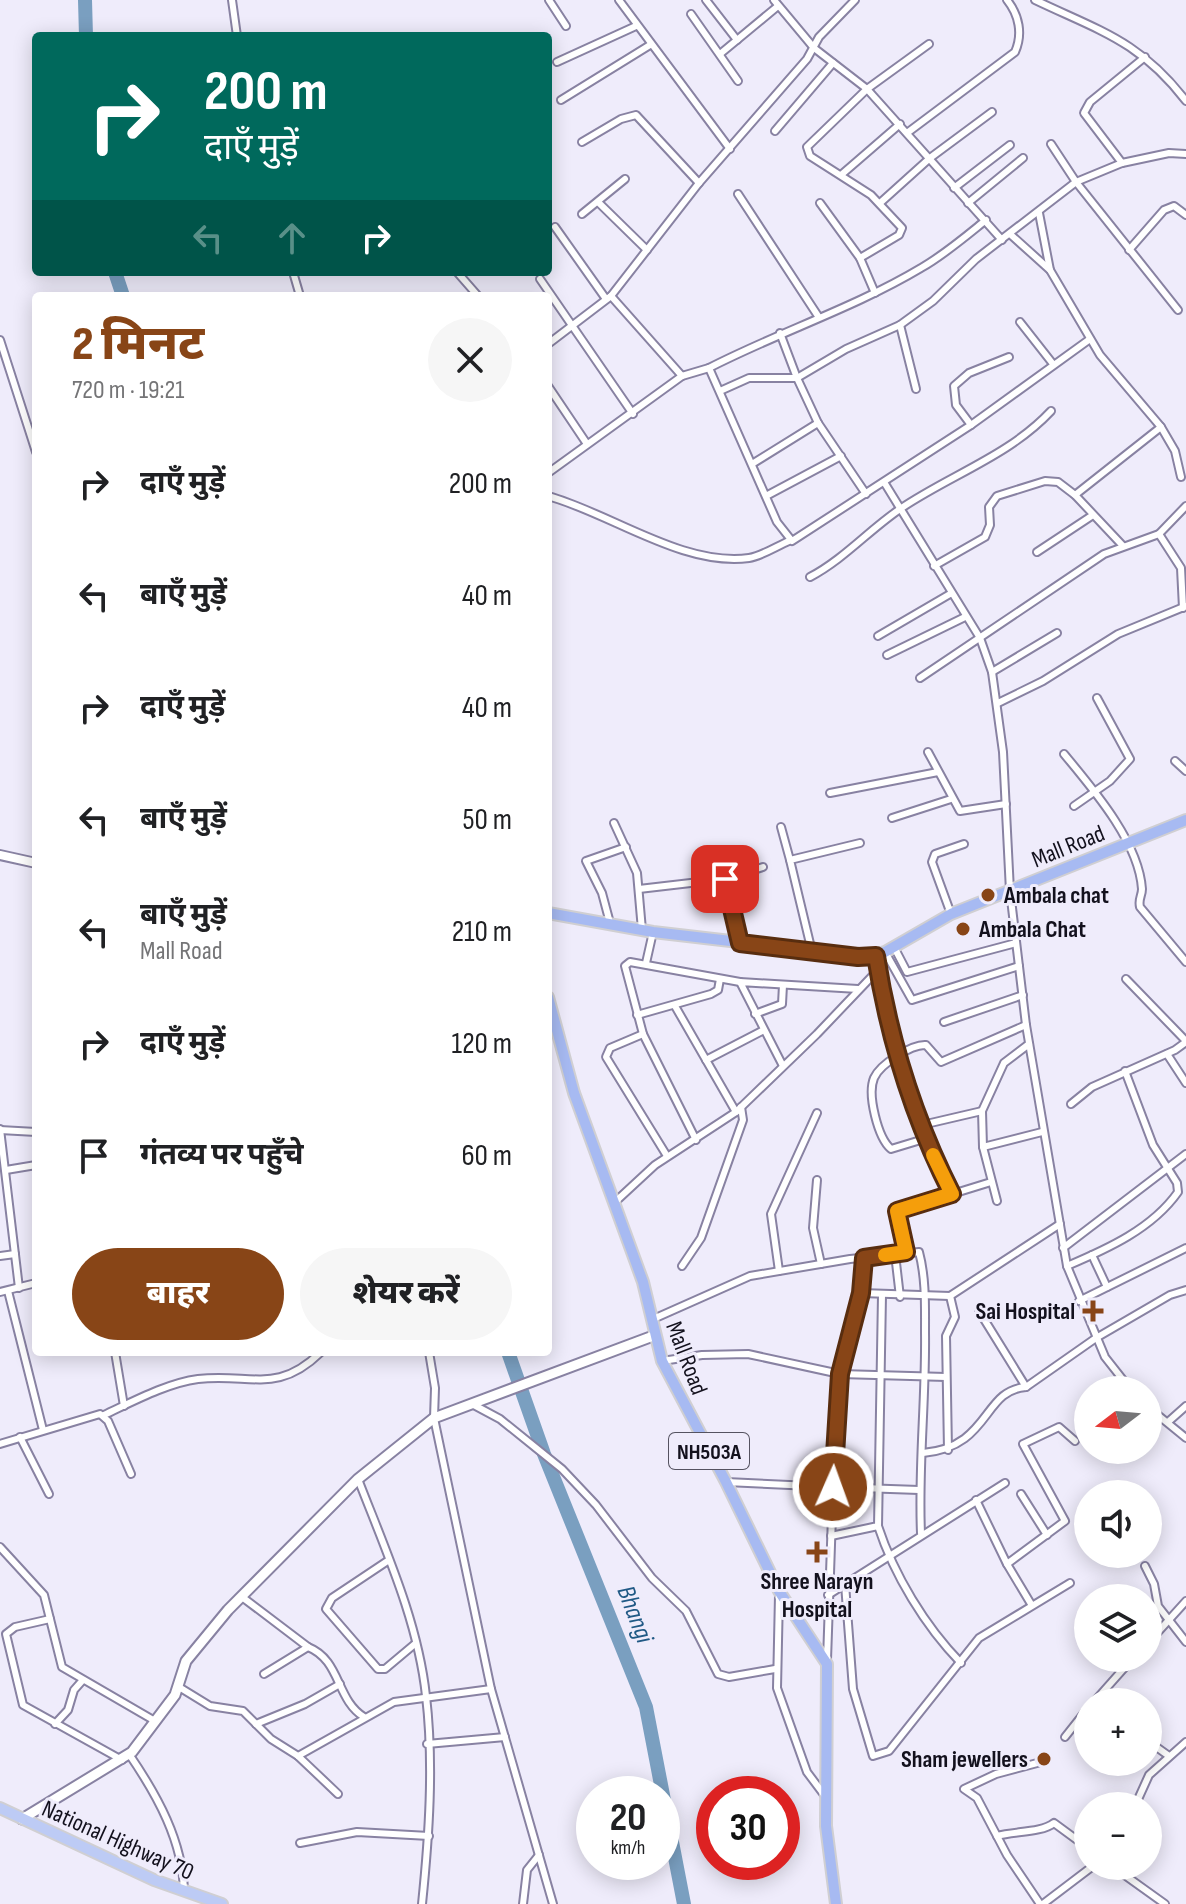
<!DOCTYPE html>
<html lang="hi">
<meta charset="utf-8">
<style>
body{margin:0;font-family:"Sofia Sans Condensed","Noto Sans Devanagari",sans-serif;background:#f6f6f6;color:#202124;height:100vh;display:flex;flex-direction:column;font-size:30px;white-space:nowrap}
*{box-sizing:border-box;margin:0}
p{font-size:26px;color:#757577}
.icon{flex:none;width:44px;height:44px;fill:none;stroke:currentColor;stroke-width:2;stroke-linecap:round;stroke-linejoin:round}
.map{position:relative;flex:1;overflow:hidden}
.details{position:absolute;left:32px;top:292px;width:520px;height:1064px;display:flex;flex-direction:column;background:#fff;border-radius:8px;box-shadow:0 4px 20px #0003}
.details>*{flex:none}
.top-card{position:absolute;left:32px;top:32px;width:520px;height:244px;border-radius:8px;box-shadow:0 4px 20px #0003;background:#00695c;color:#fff;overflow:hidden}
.needle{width:52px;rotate:254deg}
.buttons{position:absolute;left:1074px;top:1376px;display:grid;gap:16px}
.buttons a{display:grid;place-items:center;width:88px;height:88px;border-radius:50%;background:#fff;box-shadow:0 4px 20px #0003;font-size:40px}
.speed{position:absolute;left:576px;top:1776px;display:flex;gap:16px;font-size:40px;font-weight:700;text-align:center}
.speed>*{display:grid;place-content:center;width:104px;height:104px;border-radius:50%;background:#fff;box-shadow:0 4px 20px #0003;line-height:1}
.speed small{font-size:20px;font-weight:400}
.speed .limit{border:12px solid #d22;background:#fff;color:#111}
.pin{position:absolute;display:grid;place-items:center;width:68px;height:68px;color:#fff;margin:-34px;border-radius:16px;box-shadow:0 4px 12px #0006}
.me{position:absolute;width:88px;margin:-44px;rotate:2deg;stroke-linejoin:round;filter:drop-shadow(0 0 6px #0008)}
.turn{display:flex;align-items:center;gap:28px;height:168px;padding:0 40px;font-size:36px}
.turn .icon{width:104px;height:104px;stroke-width:2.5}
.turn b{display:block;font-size:56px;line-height:68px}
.lanes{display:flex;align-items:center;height:76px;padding:0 40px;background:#0003;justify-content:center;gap:40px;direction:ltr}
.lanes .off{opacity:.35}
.round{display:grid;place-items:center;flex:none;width:84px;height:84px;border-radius:42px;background:#f6f6f6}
.headline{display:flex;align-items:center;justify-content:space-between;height:136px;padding:0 40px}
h1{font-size:48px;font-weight:800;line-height:60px;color:#884517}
.cta{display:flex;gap:16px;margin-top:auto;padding:16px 40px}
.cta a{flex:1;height:92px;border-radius:48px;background:#884517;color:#fff;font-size:32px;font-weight:800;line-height:92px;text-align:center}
.cta a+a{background:#f6f6f6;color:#202124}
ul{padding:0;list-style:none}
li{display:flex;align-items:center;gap:24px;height:112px;padding:0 40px}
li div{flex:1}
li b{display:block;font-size:30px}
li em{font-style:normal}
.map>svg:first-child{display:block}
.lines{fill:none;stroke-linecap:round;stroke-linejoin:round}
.river{stroke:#7a9fc0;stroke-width:14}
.minor-casing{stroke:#8882a2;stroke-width:10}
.tertiary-casing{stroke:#8882a2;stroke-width:12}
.secondary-casing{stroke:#8882a2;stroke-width:13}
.primary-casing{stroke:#d0cfd2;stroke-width:14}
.trunk-casing{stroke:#d0cfd2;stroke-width:14}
.minor{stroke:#fff;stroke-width:6}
.tertiary{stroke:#fff;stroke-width:8}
.secondary{stroke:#fff;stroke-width:9}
.primary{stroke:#bdcbf5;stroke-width:10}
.trunk{stroke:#a7baf2;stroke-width:10}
.route-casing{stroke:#582d0f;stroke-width:20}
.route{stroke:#884517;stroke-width:14}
.slow{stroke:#f59e0b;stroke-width:14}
.poi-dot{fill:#884517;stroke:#efecfb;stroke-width:3}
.labels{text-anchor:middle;stroke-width:6;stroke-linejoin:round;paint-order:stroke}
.shield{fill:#efecfb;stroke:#555360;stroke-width:2}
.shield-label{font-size:22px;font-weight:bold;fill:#13111d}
.street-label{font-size:24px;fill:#13111d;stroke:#efecfb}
.poi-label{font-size:24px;font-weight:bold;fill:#13111d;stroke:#efecfb;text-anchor:start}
.water-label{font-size:26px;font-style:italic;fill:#205985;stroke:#efecfb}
</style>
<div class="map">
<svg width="1186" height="1904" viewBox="0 0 1186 1904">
<rect width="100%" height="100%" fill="#efecfb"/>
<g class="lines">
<g class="river">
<polyline points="85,0 86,36"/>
<polyline points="115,272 123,296"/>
<polyline points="508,1352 544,1454 646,1707 684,1904"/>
</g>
<defs>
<g id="minor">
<polyline points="232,0 237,36"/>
<polyline points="549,0 566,26"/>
<polyline points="619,0 730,149"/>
<polyline points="706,0 737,40"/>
<polyline points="774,0 814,48 867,89 1002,240"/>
<path d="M1035,0c65,31 105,41 151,101"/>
<polyline points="691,14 738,81"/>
<polyline points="720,54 778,6"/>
<polyline points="557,62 636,26"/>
<polyline points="561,100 650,45"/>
<polyline points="775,131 833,63"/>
<path d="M907,133l108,-81c8,-18 4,-37 -8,-52"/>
<polyline points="582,142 621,119 636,115 699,183"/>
<polyline points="1051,144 1076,182 1178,310"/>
<polyline points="1122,163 1084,113 1090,102 1145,57"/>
<polyline points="841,175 900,124"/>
<polyline points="954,188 1010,145"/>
<polyline points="738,194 818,316"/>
<polyline points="598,202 647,250"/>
<polyline points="820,203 860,258 875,293"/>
<polyline points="880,203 930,158 992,112"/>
<polyline points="968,203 1023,158"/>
<polyline points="1039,213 1050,270"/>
<polyline points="582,214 625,179"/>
<polyline points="555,227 606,299"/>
<polyline points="1010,234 1050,270 1100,355 1161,427 1175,451 1181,477"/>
<polyline points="1129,250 1164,210 1174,206 1186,215"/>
<polyline points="860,258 899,235 902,228 871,195 810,156 807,147 867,89 929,44"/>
<polyline points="293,272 300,296"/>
<polyline points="457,272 478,296"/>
<polyline points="540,279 633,414"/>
<polyline points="1020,322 1053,364"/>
<polyline points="900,325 916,389"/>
<polyline points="0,340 36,452"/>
<polyline points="548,344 611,296 699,183 807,59 819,37 855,0"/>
<path d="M709,368c70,-36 145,-60 212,-100 23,-13 44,-31 65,-48"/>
<polyline points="682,376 709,368 777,522 792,541 971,425 1090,339"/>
<polyline points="548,386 587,444"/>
<polyline points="720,391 749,378 797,378 780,333"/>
<polyline points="971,425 956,405 954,386 969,373 1009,357"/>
<polyline points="752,464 818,423"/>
<polyline points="548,473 682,376 611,296"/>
<polyline points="884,482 980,638 992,672 1003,752 1010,891 1026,1025 1067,1266 1105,1357 1131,1390"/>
<polyline points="866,494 818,423 797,378 846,349 900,325 933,301 976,259 1076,182 1122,163 1169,153 1186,154"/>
<polyline points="1075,495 1161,427"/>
<path d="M548,496c62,17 135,71 201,62 13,-2 28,-12 40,-17"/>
<polyline points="766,496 841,456"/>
<polyline points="1159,534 1181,568 1183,608"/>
<polyline points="1037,552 1093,515"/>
<polyline points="934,566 985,537 990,525 989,507 997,496 1045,481 1058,482 1075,495 1123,546"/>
<path d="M810,577c34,-18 59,-47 90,-68 50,-34 109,-53 151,-98"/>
<polyline points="878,636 950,594"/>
<polyline points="887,655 965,617"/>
<polyline points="992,672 1057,633"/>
<polyline points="920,678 1104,554 1159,534 1186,506"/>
<polyline points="998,703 1043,681 1118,634 1186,606"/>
<polyline points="928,752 960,811 1006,804"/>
<path d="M1064,754c29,35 75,88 78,135 0,7 -4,10 -2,18l46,55"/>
<polyline points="1175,761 1186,771"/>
<polyline points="830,793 938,772"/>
<polyline points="1074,806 1110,781 1130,759 1097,698"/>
<polyline points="892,818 951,799"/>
<polyline points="614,823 637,873 642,930"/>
<polyline points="781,827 790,860"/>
<polyline points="725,879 740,943"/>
<polyline points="639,889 725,879 763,867"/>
<polyline points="951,914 932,862 935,854 964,844"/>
<polyline points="610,923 602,893 586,861 626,847"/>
<polyline points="894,947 907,972 1016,943"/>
<polyline points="812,952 790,860 860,843"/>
<polyline points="885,952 912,1000 1019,966"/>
<polyline points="646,963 653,932"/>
<path d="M878,970l18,88 17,38 11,43 -33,10c-13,-11 -24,-54 -17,-71 6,-14 38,-34 52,-33l15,17 85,-37"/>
<polyline points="1126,979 1186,1041"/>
<polyline points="675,1006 736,1112"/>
<polyline points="755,1014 782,1004 783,985"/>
<polyline points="637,1015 711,994 718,990 720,979"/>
<polyline points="944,1022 1023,995"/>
<polyline points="643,1034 610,1048 606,1057 667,1156"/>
<polyline points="1167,1054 1186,1083"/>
<polyline points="706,1060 762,1031"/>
<polyline points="783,1066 740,982 858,989"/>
<polyline points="1071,1104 1092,1087 1175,1050 1186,1042"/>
<polyline points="922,1125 982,1111"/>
<polyline points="0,1129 19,1288"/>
<polyline points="0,1130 36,1132"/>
<polyline points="924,1139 952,1194"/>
<polyline points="696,1140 643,1034 625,966 630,962 740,982"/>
<polyline points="983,1147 1042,1132"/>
<polyline points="6,1170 36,1165"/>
<polyline points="817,1180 813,1228 821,1264"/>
<polyline points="997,1201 983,1147 982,1111 1004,1063 1029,1044"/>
<polyline points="615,1202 655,1165 736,1112 817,1034 878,970 876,956"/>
<polyline points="1063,1248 1186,1154"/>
<polyline points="906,1252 897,1211 991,1182"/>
<polyline points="895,1254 900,1297"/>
<polyline points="1092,1255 1107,1287"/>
<polyline points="0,1256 15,1254"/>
<polyline points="682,1266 701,1238 743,1120 741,1107"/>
<path d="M1067,1266c40,-17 85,-37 111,-74l-1,-9 -24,-38 -28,-74"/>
<polyline points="779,1271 771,1214 817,1113"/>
<polyline points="8,1291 43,1430"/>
<polyline points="0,1292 36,1283"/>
<polyline points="861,1293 864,1258"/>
<polyline points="1079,1301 1186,1248"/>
<polyline points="979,1311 1026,1387 1096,1338 1170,1295 1186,1290"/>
<path d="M651,1320l99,-44 100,-17 69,-7c7,26 6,55 6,81 1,67 -7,134 -4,200"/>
<polyline points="115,1352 124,1406"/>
<polyline points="429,1352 435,1388 434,1418 491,1689 553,1904"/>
<polyline points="662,1361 702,1355 748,1354 840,1374 946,1377"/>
<polyline points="472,1404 500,1419 562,1469 596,1505 652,1578 686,1611 718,1674 729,1677 775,1669"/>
<polyline points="1148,1407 1186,1438"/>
<path d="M104,1415c28,-13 63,-32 94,-36 53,-6 79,16 123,-27"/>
<polyline points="1168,1422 1186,1406"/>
<polyline points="20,1437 49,1494"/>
<polyline points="0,1444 100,1414 108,1421 131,1474"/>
<polyline points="948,1450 946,1336 955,1317 950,1296"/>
<path d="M923,1453c68,-6 59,-63 103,-66"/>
<path d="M358,1479c27,70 60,142 68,217 8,68 3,140 -4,208"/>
<polyline points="726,1482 833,1487 827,1660"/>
<polyline points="919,1490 833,1487 840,1374 861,1293 950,1296 1060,1224"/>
<polyline points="1021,1494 1047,1535"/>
<polyline points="976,1500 1007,1564"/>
<path d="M878,1526c16,49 47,100 83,137"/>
<polyline points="831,1536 878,1526 882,1295"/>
<polyline points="0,1547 44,1595 62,1667 155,1721"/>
<polyline points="389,1560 332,1598 326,1609 378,1669 385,1669 416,1643"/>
<polyline points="1145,1566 1154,1584 1158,1606 1186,1642"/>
<polyline points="845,1584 853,1689 873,1756 889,1751 979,1638 1070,1583"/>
<polyline points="779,1595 777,1688 807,1772 825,1796"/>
<polyline points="828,1595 1005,1483"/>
<polyline points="242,1597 308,1647 264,1674"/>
<polyline points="1031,1604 1007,1564 1065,1521 1023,1444 1059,1427 1075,1441"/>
<polyline points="50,1619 15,1627 6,1634 23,1705 122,1760"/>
<polyline points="1148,1643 1186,1601"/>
<path d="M308,1647c33,13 28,53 56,70"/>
<polyline points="179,1687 210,1706 243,1711 271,1739 298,1756 338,1794"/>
<polyline points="1094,1702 1133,1658"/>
<polyline points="55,1724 68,1710 74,1690 82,1681"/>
<polyline points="256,1724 305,1704 340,1684"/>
<polyline points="1065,1737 1088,1708"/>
<polyline points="1148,1741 1169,1756"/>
<polyline points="427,1744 505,1737"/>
<path d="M129,1754c28,41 54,87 55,138"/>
<polyline points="298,1756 394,1702 491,1689"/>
<polyline points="1135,1806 1149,1775 1186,1742"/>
<path d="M997,1836c17,-5 44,-3 57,-13l34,25"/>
<polyline points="300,1843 357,1832 429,1836"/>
<polyline points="1112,1866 1165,1904"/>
<polyline points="523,1904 527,1870 539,1855"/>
<polyline points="1040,1904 1007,1855 977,1798 964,1789 996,1774 1041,1762"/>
<polyline points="1043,1904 1093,1866"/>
</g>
<polyline id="tertiary" points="0,855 36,863"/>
<polyline id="secondary" points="22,1819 132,1752 175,1695 186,1661 228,1610 358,1479 434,1418 653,1336"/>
<polyline id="primary" points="0,1808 154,1880 222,1904"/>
<g id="trunk">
<polyline points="548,913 653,932 869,957 885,952 951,914 1186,820"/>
<polyline points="548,997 574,1093 643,1282 662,1361 726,1482 779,1591 827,1664 826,1826 836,1904"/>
</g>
</defs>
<use href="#minor" class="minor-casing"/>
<use href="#tertiary" class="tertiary-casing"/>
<use href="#secondary" class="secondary-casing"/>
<use href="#primary" class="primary-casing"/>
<use href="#trunk" class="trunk-casing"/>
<use href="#minor" class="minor"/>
<use href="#tertiary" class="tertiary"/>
<use href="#secondary" class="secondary"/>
<use href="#primary" class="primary"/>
<use href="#trunk" class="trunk"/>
</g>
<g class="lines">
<defs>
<path id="route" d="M725,879l15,64 118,14 18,-1c13,83 38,163 76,238l-55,17 9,41 -42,6 -3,35 -21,81 -7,113"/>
</defs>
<use href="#route" class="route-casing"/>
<use href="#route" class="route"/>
<polyline class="slow" points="885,1255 906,1252 897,1211 952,1194 933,1155"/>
</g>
<g class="poi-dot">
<circle cx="988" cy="895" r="8"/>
<circle cx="963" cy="929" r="8"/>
<path d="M1089 1299h8v8h8v8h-8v8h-8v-8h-8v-8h8z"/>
<path d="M813 1540h8v8h8v8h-8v8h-8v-8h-8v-8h8z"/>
<circle cx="1044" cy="1759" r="8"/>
</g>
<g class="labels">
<rect class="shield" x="669" y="1433" width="80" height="36" rx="6"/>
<g class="shield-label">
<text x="709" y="1459">NH503A</text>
</g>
<g class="street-label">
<text transform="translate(1068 846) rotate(-22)" y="8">Mall Road</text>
<text transform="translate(687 1358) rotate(69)" y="8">Mall Road</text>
<text transform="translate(118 1840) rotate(24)" y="8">National Highway 70</text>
</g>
<g class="poi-label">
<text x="1004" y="903">Ambala chat</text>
<text x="979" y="937">Ambala Chat</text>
<text x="1075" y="1319" text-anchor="end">Sai Hospital</text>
<text x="817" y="1589" text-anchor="middle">Shree Narayn<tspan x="817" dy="28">Hospital</tspan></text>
<text x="1028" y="1767" text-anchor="end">Sham jewellers</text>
</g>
<g class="water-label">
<text transform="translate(636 1614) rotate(69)" y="9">Bhangi</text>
</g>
</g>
</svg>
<div class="buttons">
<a><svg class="needle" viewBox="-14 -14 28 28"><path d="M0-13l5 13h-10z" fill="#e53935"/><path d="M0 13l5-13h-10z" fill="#757577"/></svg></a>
<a><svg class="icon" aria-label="sound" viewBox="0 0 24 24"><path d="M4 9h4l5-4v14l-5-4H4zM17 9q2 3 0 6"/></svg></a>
<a><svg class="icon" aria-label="layers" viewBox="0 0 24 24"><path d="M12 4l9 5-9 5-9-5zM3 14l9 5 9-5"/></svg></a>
<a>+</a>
<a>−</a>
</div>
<div class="speed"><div>20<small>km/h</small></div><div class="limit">30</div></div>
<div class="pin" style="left:725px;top:879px;background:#d93025"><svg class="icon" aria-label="arrive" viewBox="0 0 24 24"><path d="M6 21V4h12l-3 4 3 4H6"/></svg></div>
<svg class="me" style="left:833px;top:1487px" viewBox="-20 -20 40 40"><circle r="17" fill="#884517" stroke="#fff" stroke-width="3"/><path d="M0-11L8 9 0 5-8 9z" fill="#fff"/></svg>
<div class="top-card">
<div class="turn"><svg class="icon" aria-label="right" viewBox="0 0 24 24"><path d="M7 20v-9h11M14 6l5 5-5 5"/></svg><div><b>200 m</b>दाएँ मुड़ें</div></div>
<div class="lanes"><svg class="icon off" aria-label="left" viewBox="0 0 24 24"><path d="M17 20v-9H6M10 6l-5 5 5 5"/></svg><svg class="icon off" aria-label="ahead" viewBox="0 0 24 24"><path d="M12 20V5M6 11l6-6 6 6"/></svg><svg class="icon" aria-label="right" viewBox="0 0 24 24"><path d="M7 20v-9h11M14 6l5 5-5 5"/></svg></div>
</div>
<section class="details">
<div class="headline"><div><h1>2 मिनट</h1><p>720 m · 19:21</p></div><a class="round"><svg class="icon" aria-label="close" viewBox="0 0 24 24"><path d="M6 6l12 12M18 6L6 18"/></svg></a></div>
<ul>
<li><svg class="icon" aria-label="right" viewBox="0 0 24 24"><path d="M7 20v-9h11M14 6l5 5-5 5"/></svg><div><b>दाएँ मुड़ें</b></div><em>200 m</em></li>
<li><svg class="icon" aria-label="left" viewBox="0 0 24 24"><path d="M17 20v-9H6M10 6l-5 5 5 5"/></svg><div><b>बाएँ मुड़ें</b></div><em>40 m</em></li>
<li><svg class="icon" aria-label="right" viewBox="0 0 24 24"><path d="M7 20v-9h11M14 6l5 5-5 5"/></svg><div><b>दाएँ मुड़ें</b></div><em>40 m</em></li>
<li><svg class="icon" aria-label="left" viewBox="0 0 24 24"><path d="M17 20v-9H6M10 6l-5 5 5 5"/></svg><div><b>बाएँ मुड़ें</b></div><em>50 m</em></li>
<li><svg class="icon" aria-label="left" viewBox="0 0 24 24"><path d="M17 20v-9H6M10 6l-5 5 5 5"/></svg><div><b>बाएँ मुड़ें</b><p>Mall Road</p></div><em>210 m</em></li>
<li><svg class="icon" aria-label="right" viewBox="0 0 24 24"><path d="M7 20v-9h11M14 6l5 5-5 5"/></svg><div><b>दाएँ मुड़ें</b></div><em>120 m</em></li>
<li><svg class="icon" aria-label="arrive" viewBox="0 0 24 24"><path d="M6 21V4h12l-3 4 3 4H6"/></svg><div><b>गंतव्य पर पहुँचे</b></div><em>60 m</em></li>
</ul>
<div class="cta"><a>बाहर</a><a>शेयर करें</a></div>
</section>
</div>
